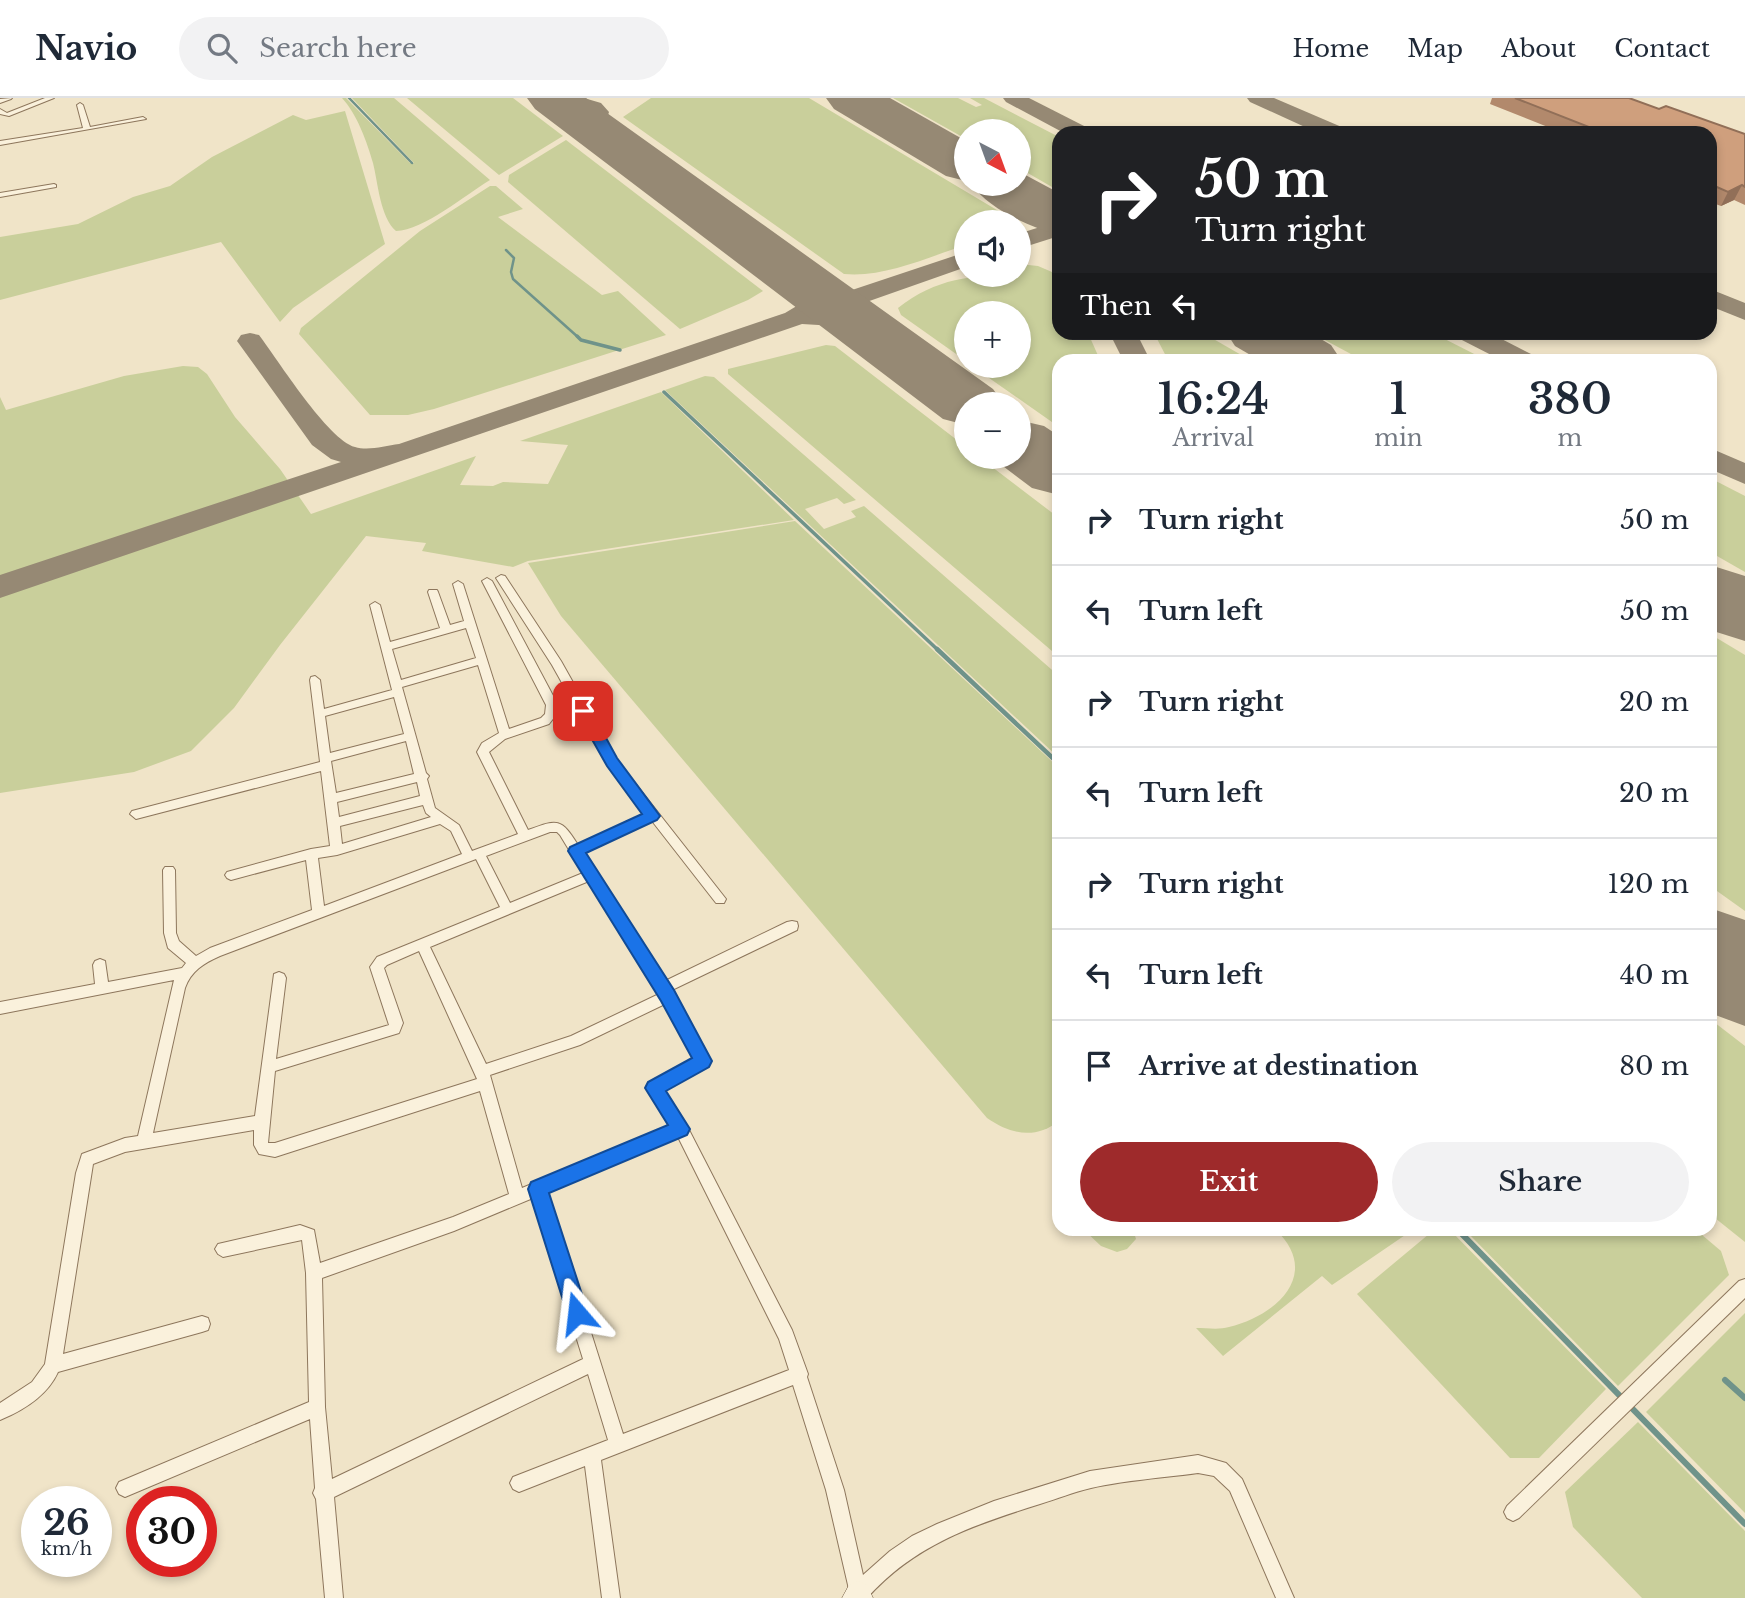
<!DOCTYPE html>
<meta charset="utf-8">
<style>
body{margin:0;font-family:"Libre Baskerville",serif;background:#f2f2f3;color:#1f2937;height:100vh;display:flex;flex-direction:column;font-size:26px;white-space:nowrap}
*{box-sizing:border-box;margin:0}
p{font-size:23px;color:#747a83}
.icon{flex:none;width:38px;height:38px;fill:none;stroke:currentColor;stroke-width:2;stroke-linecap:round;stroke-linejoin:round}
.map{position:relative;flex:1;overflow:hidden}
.side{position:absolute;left:1052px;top:256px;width:665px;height:882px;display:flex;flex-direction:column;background:#fff;border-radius:21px;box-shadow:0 4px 10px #0003}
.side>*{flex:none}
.hud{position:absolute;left:1052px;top:28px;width:665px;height:214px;border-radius:21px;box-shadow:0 4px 10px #0003;background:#202124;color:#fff;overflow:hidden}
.needle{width:46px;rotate:139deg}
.controls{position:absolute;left:954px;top:21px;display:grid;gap:14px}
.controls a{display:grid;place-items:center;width:77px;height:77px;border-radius:50%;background:#fff;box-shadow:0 4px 10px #0003;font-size:35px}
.speed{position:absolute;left:21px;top:1388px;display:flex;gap:14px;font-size:35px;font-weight:700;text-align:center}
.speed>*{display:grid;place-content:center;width:91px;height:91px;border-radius:50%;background:#fff;box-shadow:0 4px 10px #0003;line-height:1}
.speed small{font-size:18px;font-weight:400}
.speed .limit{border:10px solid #d22;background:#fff;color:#111}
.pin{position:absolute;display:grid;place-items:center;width:60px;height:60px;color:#fff;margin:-30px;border-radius:14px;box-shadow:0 4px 10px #0006}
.me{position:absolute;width:77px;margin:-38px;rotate:343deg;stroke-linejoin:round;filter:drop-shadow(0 0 5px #0008)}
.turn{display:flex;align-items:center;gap:24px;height:147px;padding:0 28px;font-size:32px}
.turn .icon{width:91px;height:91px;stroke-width:2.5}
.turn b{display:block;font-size:49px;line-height:60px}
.then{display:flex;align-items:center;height:66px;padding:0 28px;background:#0003;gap:14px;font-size:26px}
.eta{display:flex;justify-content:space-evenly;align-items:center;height:119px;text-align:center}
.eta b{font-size:42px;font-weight:600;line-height:49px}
.action{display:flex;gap:14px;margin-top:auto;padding:14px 28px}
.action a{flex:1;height:80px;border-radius:42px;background:#9e2a2b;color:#fff;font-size:28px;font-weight:600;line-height:80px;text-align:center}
.action a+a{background:#f2f2f3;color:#1f2937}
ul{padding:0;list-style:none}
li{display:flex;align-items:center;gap:21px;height:91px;padding:0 28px;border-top:2px solid #e0e1e3}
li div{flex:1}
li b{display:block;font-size:26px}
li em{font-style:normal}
header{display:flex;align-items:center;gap:42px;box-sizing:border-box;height:98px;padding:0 35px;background:#fff;border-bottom:2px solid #e0e1e3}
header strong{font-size:33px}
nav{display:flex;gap:38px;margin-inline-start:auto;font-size:24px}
.search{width:490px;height:63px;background:#f2f2f3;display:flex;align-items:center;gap:18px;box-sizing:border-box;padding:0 24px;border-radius:38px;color:#747a83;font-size:26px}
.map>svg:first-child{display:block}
.green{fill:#c9cf9b}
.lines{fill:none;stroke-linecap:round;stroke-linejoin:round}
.stream-far3{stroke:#6f938a;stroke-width:2.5}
.stream-far2{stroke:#6f938a;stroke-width:3.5}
.stream-far1{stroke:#6f938a;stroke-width:4.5}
.stream{stroke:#6f938a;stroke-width:6}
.taxiway{fill:#968974;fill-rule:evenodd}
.runway{fill:#968974;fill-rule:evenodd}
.street-casing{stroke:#8d765c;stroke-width:2}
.secondary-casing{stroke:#6f573f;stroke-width:1}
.street{fill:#faf1dc;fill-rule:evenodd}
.secondary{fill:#faf1dc;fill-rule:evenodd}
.wall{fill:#b2896c}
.shaded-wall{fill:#916f58}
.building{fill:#cf9f7d;stroke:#916f58;stroke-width:2}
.route{fill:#1a73e8;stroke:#114b97;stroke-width:2}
</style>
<header>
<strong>Navio</strong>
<div class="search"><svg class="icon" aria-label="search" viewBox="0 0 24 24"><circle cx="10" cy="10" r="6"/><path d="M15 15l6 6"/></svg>Search here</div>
<nav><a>Home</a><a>Map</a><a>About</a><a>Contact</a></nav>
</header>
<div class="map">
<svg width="1745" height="1500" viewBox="0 0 1745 1500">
<rect width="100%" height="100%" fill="#f0e4c8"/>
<g class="green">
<path d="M342,0h4l64,65h4l-62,-65h42l96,82c-25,15 -66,50 -94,51 -16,-14 -18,-48 -23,-68 -6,-21 -16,-49 -31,-65z"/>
<polygon points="407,0 513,0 563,38 499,77"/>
<path d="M651,0h158l208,124h-51v23c-38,12 -82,33 -122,29l-221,-157z"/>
<polygon points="893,0 958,0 976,9 982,7 970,0 984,0 1059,39 1059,93 1019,70 1018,33 966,33 966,41"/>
<polygon points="345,13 385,146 293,210 280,224 221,144 0,202 0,139 78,126 133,99 170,88 212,59 293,17 306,22"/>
<polygon points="566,42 763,193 748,202 680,231 508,84 509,77"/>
<polygon points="490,88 496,88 523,111 498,119 602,197 618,193 666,237 434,311 408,317 370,317 299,236 301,230 420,133"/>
<path d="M1019,166l19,2 21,9v57l29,1 12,27h-41v67l-87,-61h46v-53h-52v48l-65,-46 -3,-7c38,-30 74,-33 120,-33z"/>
<polygon points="1154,235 1203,235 1250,262 1168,262"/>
<polygon points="1312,235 1433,235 1486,262 1362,262"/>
<polygon points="826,247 835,248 966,349 966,359 979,359 1059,420 1059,559 728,276 728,271"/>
<polygon points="183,268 198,269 207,276 235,319 280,371 311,416 476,358 460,387 493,388 503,384 548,386 568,347 520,343 661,294 794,422 528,463 513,469 422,453 426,445 366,438 280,547 234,610 191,653 134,674 0,695 0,299 6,312 124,278"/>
<polygon points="705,278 714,279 856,402 844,406 837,400 805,411 824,431 856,419 851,413 864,408 1059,578 1059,660 665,292"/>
<polygon points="1710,380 1745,398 1745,474 1710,454"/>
<path d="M795,423l264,247v353c-24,19 -49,13 -72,-3l-426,-502 -33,-53z"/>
<polygon points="1710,536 1745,557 1745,813 1710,788"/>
<polygon points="1710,921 1745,948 1745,1144 1710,1116"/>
<polygon points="1083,1131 1133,1131 1136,1141 1127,1151 1117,1154 1101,1148"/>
<path d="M1275,1131h139l-82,56 -10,-9 -99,80 -27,-28c11,0 23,2 33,-1 49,-12 93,-54 46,-98z"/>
<polygon points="1435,1131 1449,1131 1606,1291 1539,1360 1510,1360 1357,1196"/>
<polygon points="1464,1131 1695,1131 1721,1153 1729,1177 1618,1288"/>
<polygon points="1745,1215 1745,1415 1646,1314"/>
<polygon points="1638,1324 1745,1433 1745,1500 1642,1500 1573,1429 1565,1394"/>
</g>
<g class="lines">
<g class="stream-far3">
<polyline points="349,0 412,65"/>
<polyline points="506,152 514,160 511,174 513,181 579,240"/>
</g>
<g class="stream-far2">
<polyline points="577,238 581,242 620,252"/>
<polyline points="664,294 939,553"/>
</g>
<polyline class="stream-far1" points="937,551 1059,666"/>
<g class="stream">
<polyline points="1456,1130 1745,1426"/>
<polyline points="1725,1282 1745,1300"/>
</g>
<g class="taxiway">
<path d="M584,0l17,5 8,9 -3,9 5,12 -3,5h-16l-40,-17 -3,-4 5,-12zM576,13l12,2 -2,7 -16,-6z"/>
<polygon points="1003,0 1029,0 1088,30 1091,35 1064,35 1006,4"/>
<polygon points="1247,0 1274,0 1344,30 1347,35 1318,35 1250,4"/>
<polygon points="1059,123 1059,138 1018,151 1018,136"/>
<path d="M966,154v15l-125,44 37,14 4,6 -4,6 -9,2 -34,-13 -33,-2 -802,274v-23l341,-113 -10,-3 -19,-14 -75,-104 4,-6 9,-2 9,2c19,25 69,105 96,112 13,4 30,-1 44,-3l386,-131 10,-6 5,-6 -11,-19 4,-5 9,-3 9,3 14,22z"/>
<polygon points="1710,191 1745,205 1745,222 1710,208"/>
<polygon points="1109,234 1136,234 1150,262 1123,262"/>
<polygon points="1454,234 1488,234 1531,256 1535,262 1501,262 1458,240"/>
<polygon points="1710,350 1745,365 1745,386 1710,371"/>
</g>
<g class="runway">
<polygon points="527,0 586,0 993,291 1004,306 966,306 966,327 943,321 535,11"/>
<polygon points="826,0 890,0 966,43 966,83 946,78 834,11"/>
<path d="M1018,73l41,22v42c-30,-8 -70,-26 -88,-51h47z"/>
<polygon points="1226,234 1309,234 1331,247 1341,262 1259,262 1235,248"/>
<polygon points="1018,322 1044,328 1059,338 1059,397 1032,390 991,359 1018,359"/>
<polygon points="1710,467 1745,478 1745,543 1710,532"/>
<polygon points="1710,810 1745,822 1745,928 1710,915"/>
</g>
<defs>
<g id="street">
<polygon points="12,0 11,1 0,5 0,1"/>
<polygon points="45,0 54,0 9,18 0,16 0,11 7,15"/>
<polygon points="80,5 83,7 90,29 143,19 146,21 0,47 0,43 83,30 77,7"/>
<polygon points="54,86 56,87 56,89 0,99 0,95"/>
<path d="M501,477l4,1 56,85 55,98 110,140 -2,4h-8l-64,-82 -68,32 81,128 122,-59 5,-1 5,1 1,4 -1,4 -125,60 38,71 -2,4 -45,25 23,34 106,206 16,44 -1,3 37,113 19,85 27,-24 22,-15 25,-12 57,-23 96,-30 108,-16 28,8 16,16 52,119h-18l-46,-107 -16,-15 -16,-3c-36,5 -72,7 -107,15 -18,4 -34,11 -51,16 -67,21 -126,41 -173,94h-16l-25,-108 -33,-105 -192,75 19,138h-18l-17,-132 -66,26 -6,-3 -3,-6 3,-6 95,-37 -20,-66 -254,123 9,101h-18l-9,-99 -3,-6 2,-5 -5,-69 -185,78 -6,-3 -3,-6 3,-6 190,-80 -3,-129 -4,-33 -79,17 -5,-3 -3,-5 3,-5 82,-19 14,5 6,33 133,-46 56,-23 -29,-103 -205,66 -16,-3 -5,-9v-15l-129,22 -32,12 -30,190 139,-38 6,2 2,6 -2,6 -6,2 -144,40c-11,24 -34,38 -58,48v-17l32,-21 13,-18 31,-191 6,-19 43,-16 13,-2 36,-156 -174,34v-12l95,-18 -2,-19 2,-4 5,-2 5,2 3,21 74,-14 4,-5 -18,-15 -4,-15 -1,-63 2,-3h8l2,3 1,63 3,8 17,15 14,-8 102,-38 -6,-50 -75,20 -4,-2 -2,-3 2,-3 84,-23 19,-3 -9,-75 -185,48 -6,-5 2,-3 188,-49 -10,-82 1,-3 4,-1 5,4 4,29 68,-19 -22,-85 5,-3 5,3 10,37 50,-14 -12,-36 1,-2h8l1,2 12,33 14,-4 -11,-37 5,-3 5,3 46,145 32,-11 4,-4 1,-9 -64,-124 5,-3 5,3 66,124 -2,10 -7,9 -44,15 -16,13 39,78c30,-11 33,-12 50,15l68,-31 -38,-49 -56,-100 -56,-87zM466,530l10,30 -75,22 -9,-31zM478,567l21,68 -17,10 -5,9 41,82 -46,17 -13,-26 -24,-17 -8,-29 2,-3 -3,-3 -24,-86zM394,599l10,37 -74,19 -5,-37zM406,643l8,33 -78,19 -5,-32zM417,684l3,14 -81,21 -2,-15zM423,707l3,8 5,4 -89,27 -2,-18zM440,726l11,7 11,23 -138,52 -6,-48 19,-3zM550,734h7l3,3 23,38 -73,30 -24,-47zM476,761l24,48 -123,50 -7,10 19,58 -113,34 10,-81 -2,-4 -5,-2 -5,2 -19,142 -102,17 32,-145c6,-17 19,-25 35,-32zM589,783l70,113 -88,42 -85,28 -56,-117zM419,853l58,128 -202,64h-7l7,-72 124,-38 4,-10 -19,-55 3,-3zM665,906l29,55 -45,24 -2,5 24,38 -149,62 -32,-113 90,-30zM678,1039l101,202 10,31 -166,64 -76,-241zM533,1100l50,161 -251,120 -7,-72 -3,-129 132,-47z"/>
<polygon points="1745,1181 1745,1200 1519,1420 1513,1423 1507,1420 1504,1414 1507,1408 1739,1183"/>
</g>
<polygon id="secondary" points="858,1483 867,1487 873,1500 842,1500 849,1487"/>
</defs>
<use href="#street" class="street-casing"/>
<use href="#secondary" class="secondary-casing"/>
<use href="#street" class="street"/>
<use href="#secondary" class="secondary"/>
</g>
<polygon class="wall" points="1492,0 1629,0 1659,11 1745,36 1745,107 1734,102 1721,108 1710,104 1710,35 1563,35 1490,6"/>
<polygon class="shaded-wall" points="1742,87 1734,102 1721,108 1728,94"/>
<polygon class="building" points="1515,0 1629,0 1659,11 1666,8 1745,36 1745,89 1742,87 1728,94 1710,86 1710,35 1604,35"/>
<polygon class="route" points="583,608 589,609 617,660 660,718 657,722 586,755 674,892 712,963 709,969 666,993 690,1031 687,1037 549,1095 588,1215 585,1223 577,1226 570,1223 567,1215 528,1091 531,1084 668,1027 645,990 648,984 692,960 661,903 568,753 570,749 642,716 607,668 576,613"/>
</svg>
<div class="controls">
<a><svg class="needle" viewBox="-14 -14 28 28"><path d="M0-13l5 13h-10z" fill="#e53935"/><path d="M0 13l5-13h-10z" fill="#747a83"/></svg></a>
<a><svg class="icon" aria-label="sound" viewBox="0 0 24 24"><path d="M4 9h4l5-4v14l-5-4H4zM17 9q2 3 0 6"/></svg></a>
<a>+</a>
<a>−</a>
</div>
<div class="speed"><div>26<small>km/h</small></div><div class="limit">30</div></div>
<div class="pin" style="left:583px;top:613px;background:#d93025"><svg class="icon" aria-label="arrive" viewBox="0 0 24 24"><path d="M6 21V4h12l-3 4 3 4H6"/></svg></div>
<svg class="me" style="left:577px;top:1215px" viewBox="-20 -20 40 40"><path d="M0-17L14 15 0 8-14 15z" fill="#1a73e8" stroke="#fff" stroke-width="4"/></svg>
<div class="hud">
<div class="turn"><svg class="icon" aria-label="right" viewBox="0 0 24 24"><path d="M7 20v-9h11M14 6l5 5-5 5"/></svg><div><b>50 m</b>Turn right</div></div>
<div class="then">Then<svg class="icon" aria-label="left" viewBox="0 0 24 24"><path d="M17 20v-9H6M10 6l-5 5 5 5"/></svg></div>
</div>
<section class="side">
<div class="eta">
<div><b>16:24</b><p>Arrival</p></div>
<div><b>1</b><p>min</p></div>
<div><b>380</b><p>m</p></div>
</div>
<ul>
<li><svg class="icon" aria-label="right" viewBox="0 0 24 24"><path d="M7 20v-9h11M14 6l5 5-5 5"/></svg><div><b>Turn right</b></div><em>50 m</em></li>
<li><svg class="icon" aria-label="left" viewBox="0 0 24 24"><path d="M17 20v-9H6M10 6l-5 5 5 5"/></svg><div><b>Turn left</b></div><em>50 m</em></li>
<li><svg class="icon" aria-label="right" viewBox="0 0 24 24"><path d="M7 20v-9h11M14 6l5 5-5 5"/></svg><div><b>Turn right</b></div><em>20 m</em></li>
<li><svg class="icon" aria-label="left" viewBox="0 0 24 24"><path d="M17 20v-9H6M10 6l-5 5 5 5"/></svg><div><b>Turn left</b></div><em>20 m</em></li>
<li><svg class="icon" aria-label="right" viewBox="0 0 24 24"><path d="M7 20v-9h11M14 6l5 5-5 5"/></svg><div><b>Turn right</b></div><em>120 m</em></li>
<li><svg class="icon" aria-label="left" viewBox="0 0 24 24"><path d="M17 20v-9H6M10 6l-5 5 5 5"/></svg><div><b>Turn left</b></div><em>40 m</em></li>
<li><svg class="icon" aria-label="arrive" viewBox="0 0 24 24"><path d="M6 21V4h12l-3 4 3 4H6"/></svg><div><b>Arrive at destination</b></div><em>80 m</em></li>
</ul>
<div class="action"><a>Exit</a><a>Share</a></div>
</section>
</div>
